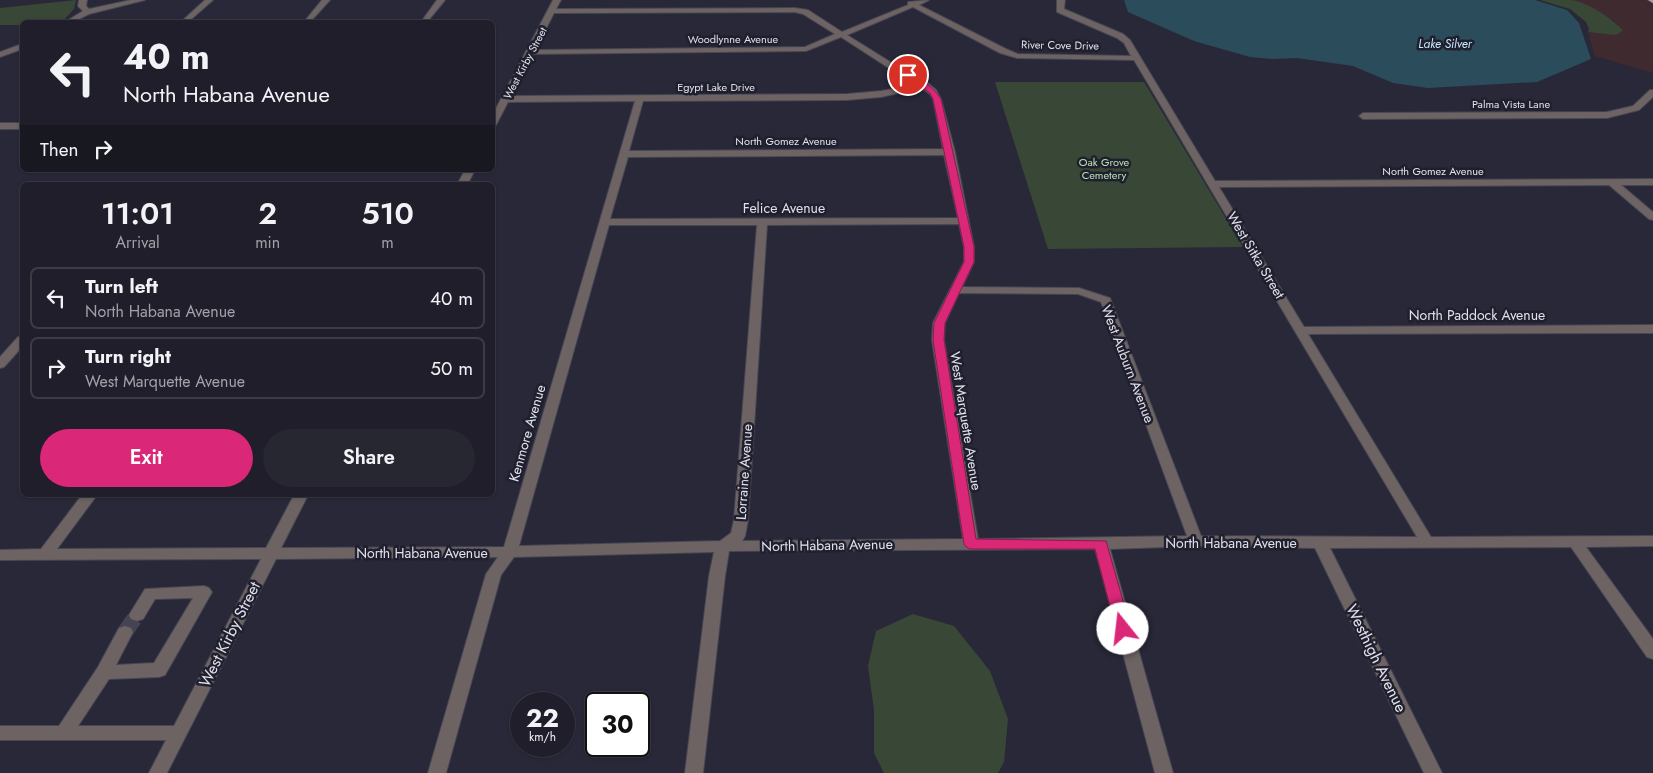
<!DOCTYPE html>
<style>
body{margin:0;font-family:Jost,sans-serif;background:#272732;color:#f1f3f6;height:100vh;display:flex;flex-direction:column;font-size:19px;white-space:nowrap}
*{box-sizing:border-box;margin:0}
p{font-size:16px;color:#a1a2a8}
.icon{flex:none;width:28px;height:28px;fill:none;stroke:currentColor;stroke-width:2;stroke-linecap:round;stroke-linejoin:round}
.map{position:relative;flex:1;overflow:hidden}
.drawer{position:absolute;left:20px;top:182px;width:475px;height:315px;display:flex;flex-direction:column;background:#1f1e2a;border-radius:8px;box-shadow:0 1px 4px #0004,0 0 0 1px #3c3c47}
.drawer>*{flex:none}
.banner{position:absolute;left:20px;top:20px;width:475px;height:152px;border-radius:8px;box-shadow:0 1px 4px #0004,0 0 0 1px #3c3c47;background:#1f1e2a;color:#f1f3f6;overflow:hidden}
.speed{position:absolute;left:510px;top:692px;display:flex;gap:10px;font-size:25px;font-weight:700;text-align:center}
.speed>*{display:grid;place-content:center;width:65px;height:65px;border-radius:50%;background:#1f1e2a;box-shadow:0 1px 4px #0004,0 0 0 1px #3c3c47;line-height:1}
.speed small{font-size:12px;font-weight:400}
.speed .limit{border:2px solid #111;border-radius:8px;background:#fff;color:#111}
.pin{position:absolute;display:grid;place-items:center;width:42px;height:42px;color:#fff;margin:-21px;border:2px solid #fff;border-radius:50%;box-shadow:0 1px 5px #0007}
.me{position:absolute;width:55px;margin:-28px;rotate:344deg;stroke-linejoin:round;filter:drop-shadow(0 0 4px #0008)}
.turn{display:flex;align-items:center;gap:18px;height:105px;padding:0 20px;font-size:22px}
.turn .icon{width:65px;height:65px;stroke-width:2.5}
.turn b{display:block;font-size:35px;line-height:42px}
.then{display:flex;align-items:center;height:48px;padding:0 20px;background:#0003;gap:10px;font-size:19px}
.eta{display:flex;justify-content:space-evenly;align-items:center;height:85px;text-align:center}
.eta b{font-size:30px;font-weight:600;line-height:35px}
.primary-button{display:flex;gap:10px;margin-top:auto;padding:10px 20px}
.primary-button a{flex:1;height:58px;border-radius:30px;background:#db2777;color:#fff;font-size:20px;font-weight:600;line-height:58px;text-align:center}
.primary-button a+a{background:#272732;color:#f1f3f6}
ul{padding:0;list-style:none}
li{display:flex;align-items:center;gap:15px;height:62px;margin:0 10px 8px;padding:0 10px;border:2px solid #3c3c47;border-radius:8px}
li div{flex:1}
li b{display:block;font-size:19px}
li em{font-style:normal}
.map>svg:first-child{display:block}
.commercial{fill:#3f2b2f}
.green{fill:#394737}
.water{fill:#2b4c5a}
.lines{fill:none;stroke-linecap:round;stroke-linejoin:round}
.minor-tunnel{stroke:#454453;stroke-width:16;stroke-dasharray:16 8;stroke-linecap:butt}
.minor-casing{stroke:#464655;stroke-width:2}
.major-casing{stroke:#464655;stroke-width:2}
.minor{fill:#6d6363;fill-rule:evenodd}
.major{fill:#af9b9b;fill-rule:evenodd}
.route{fill:#db2777;stroke:#8e194d}
.labels{text-anchor:middle;stroke-width:5;stroke-linejoin:round;paint-order:stroke}
.far-street-label{font-size:11px;fill:#e1e1ec;stroke:#1f1f2e}
.far-park-label{font-size:11px;fill:#b8e1b4;stroke:#1f1f2e}
.far-water-label{font-size:12px;font-style:italic;fill:#c4e9fa;stroke:#1f1f2e}
.street-label{font-size:14px;fill:#e1e1ec;stroke:#1f1f2e}
.near-street-label{font-size:16px;fill:#e1e1ec;stroke:#1f1f2e}
</style>
<div class="map">
<svg width="1653" height="773" viewBox="0 0 1653 773">
<rect width="100%" height="100%" fill="#292838"/>
<polygon class="commercial" points="1571,0 1646,0 1653,4 1653,73 1595,56 1588,32 1614,35 1623,30 1614,21 1582,3"/>
<g class="green">
<polygon points="76,0 74,9 62,22 22,22 22,25 0,25 0,8"/>
<path d="M1540,0c10,0 22,0 32,0 17,3 39,18 51,30l-5,4 -4,1 -26,-3 1,-3 -3,-7 -16,-13z"/>
<polygon points="995,82 1144,82 1243,247 1048,249"/>
<polygon points="913,614 954,626 990,671 1008,719 1004,762 998,773 884,773 874,753 874,710 868,666 876,631"/>
</g>
<polygon class="water" points="1124,0 1535,0 1567,10 1579,23 1591,59 1537,82 1428,88 1393,83 1353,66 1297,58 1272,59 1250,57 1194,41 1128,12"/>
<g class="lines">
<polyline class="minor-tunnel" points="125,632 137,615"/>
<defs>
<g id="minor">
<polygon points="79,0 87,0 86,6 89,9 131,0 145,0 89,14 73,22 65,22 83,11 78,6"/>
<polygon points="205,0 213,0 188,22 181,22"/>
<polygon points="322,0 330,0 310,22 304,22"/>
<polygon points="437,0 445,0 427,22 421,22"/>
<path d="M553,0h8l-5,9 239,-1 13,2 34,22 66,-27v-3l21,-2 -10,5 87,44 12,5 113,2 -7,-13 -7,-5 -60,-26v-12h8l-1,9 59,25 7,6 85,141 438,-2v6h-32l32,27v8l-4,-1 -40,-34 -390,2 85,140 349,-2v8l-345,1 123,203 222,-1v10l-67,1 67,92v20l-6,-2 -76,-110 -241,1 112,225h-18l-109,-225 -119,-2 -86,3 63,224h-18l-60,-224 -366,2 -4,25 -22,197h-18l24,-197 5,-24 -200,5 -13,18 -55,198h-18l58,-199 12,-17 -222,2 -109,214h-18l17,-33h-166v-14h59l39,-59 21,-39 6,-2 6,2 2,4 -17,33 38,-2 39,-65 -38,1 -12,20 -6,2 -6,-2 -2,-4 16,-26 59,-3 5,2 3,4 -47,83 -6,2 -50,2 -31,47h96l87,-167 -261,1v-10l41,-1 41,-54h15l-40,54 209,-1 28,-53h14l-27,53 223,-1 131,-446 -127,1 -12,23 -4,3v-12zM913,7l87,46 17,5 117,2 283,477 -216,-1 -91,-238 -31,-10 -117,-1 12,-25v-15l-19,-95 -14,-53 -5,-9 -8,-7h-4l-77,-48zM795,12l8,2 32,20 -30,13 -270,3 19,-37zM841,37l74,48 -34,6 -34,3 -336,2 22,-42 273,-3zM921,88l9,6 3,5 10,50 -314,2 14,-50 204,-1 34,-3zM944,155l14,63 -348,1 18,-62zM959,224l5,23v15l-31,61 -1,17 31,199 -221,2 3,-5 3,-16 19,-295zM609,225h148l-23,295 -3,13 -11,8 -201,5zM959,293l119,1 23,8 86,234 -209,3 -34,-199 1,-17z"/>
<polygon points="22,44 22,49 0,57 0,52"/>
<polygon points="1650,90 1653,90 1653,97 1639,110 1607,118 1363,119 1359,116 1363,113 1607,112 1633,106"/>
<rect x="0" y="123" width="22" height="6"/>
<polygon points="465,170 475,170 467,185 457,185"/>
<polygon points="18,337 22,337 22,347 4,367 0,368 0,357"/>
</g>
<polygon id="major" points="1648,0 1653,0 1653,3"/>
</defs>
<use href="#minor" class="minor-casing"/>
<use href="#major" class="major-casing"/>
<use href="#minor" class="minor"/>
<use href="#major" class="major"/>
</g>
<path class="route" d="M905,73c12,0 30,16 36,26l33,148v15l-29,61 -1,17 32,199 130,2 25,88 -3,4 -5,2 -5,-2 -2,-4 -21,-80h-125l-4,-2 -2,-3 -31,-204 1,-17 30,-61v-15l-31,-148 -3,-6 -25,-16z"/>
<g class="labels">
<g class="far-street-label">
<text x="733" y="43">Woodlynne Avenue</text>
<text transform="translate(1060 45) rotate(1)" y="4">River Cove Drive</text>
<text transform="translate(525 63) rotate(-62)" y="4">West Kirby Street</text>
<text x="716" y="91">Egypt Lake Drive</text>
<text x="1511" y="108">Palma Vista Lane</text>
<text x="786" y="145">North Gomez Avenue</text>
<text x="1433" y="175">North Gomez Avenue</text>
</g>
<g class="far-park-label">
<text x="1104" y="166">Oak Grove<tspan x="1104" dy="13">Cemetery</tspan></text>
</g>
<g class="far-water-label">
<text x="1445" y="48">Lake Silver</text>
</g>
<g class="street-label">
<text x="784" y="213">Felice Avenue</text>
<text transform="translate(1256 255) rotate(59)" y="5">West Sitka Street</text>
<text x="1477" y="320">North Paddock Avenue</text>
<text transform="translate(1128 364) rotate(69)" y="5">West Auburn Avenue</text>
<text transform="translate(966 421) rotate(81)" y="5">West Marquette Avenue</text>
<text transform="translate(527 433) rotate(-74)" y="5">Kenmore Avenue</text>
<text transform="translate(744 472) rotate(-86)" y="5">Lorraine Avenue</text>
<text x="1231" y="548">North Habana Avenue</text>
<text transform="translate(827 545) rotate(-1)" y="5">North Habana Avenue</text>
<text x="422" y="558">North Habana Avenue</text>
</g>
<g class="near-street-label">
<text transform="translate(229 634) rotate(-63)" y="6">West Kirby Street</text>
<text transform="translate(1377 658) rotate(64)" y="6">Westhigh Avenue</text>
</g>
</g>
</svg>
<div class="speed"><div>22<small>km/h</small></div><div class="limit">30</div></div>
<div class="pin" style="left:908px;top:75px;background:#d93025"><svg class="icon" aria-label="arrive" viewBox="0 0 24 24"><path d="M6 21V4h12l-3 4 3 4H6"/></svg></div>
<svg class="me" style="left:1123px;top:629px" viewBox="-20 -20 40 40"><circle r="19" fill="#fff"/><path d="M0-13L10 11 0 6-10 11z" fill="#db2777"/></svg>
<div class="banner">
<div class="turn"><svg class="icon" aria-label="left" viewBox="0 0 24 24"><path d="M17 20v-9H6M10 6l-5 5 5 5"/></svg><div><b>40 m</b>North Habana Avenue</div></div>
<div class="then">Then<svg class="icon" aria-label="right" viewBox="0 0 24 24"><path d="M7 20v-9h11M14 6l5 5-5 5"/></svg></div>
</div>
<section class="drawer">
<div class="eta">
<div><b>11:01</b><p>Arrival</p></div>
<div><b>2</b><p>min</p></div>
<div><b>510</b><p>m</p></div>
</div>
<ul>
<li><svg class="icon" aria-label="left" viewBox="0 0 24 24"><path d="M17 20v-9H6M10 6l-5 5 5 5"/></svg><div><b>Turn left</b><p>North Habana Avenue</p></div><em>40 m</em></li>
<li><svg class="icon" aria-label="right" viewBox="0 0 24 24"><path d="M7 20v-9h11M14 6l5 5-5 5"/></svg><div><b>Turn right</b><p>West Marquette Avenue</p></div><em>50 m</em></li>
</ul>
<div class="primary-button"><a>Exit</a><a>Share</a></div>
</section>
</div>
